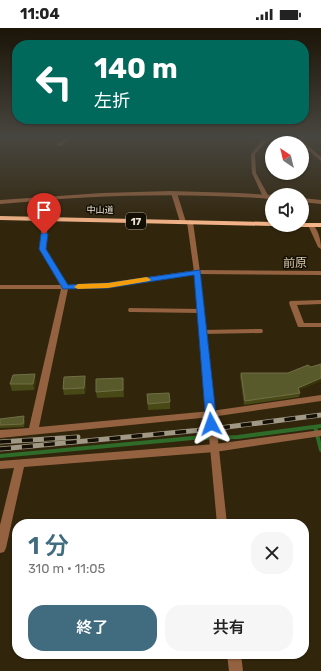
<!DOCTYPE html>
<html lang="ja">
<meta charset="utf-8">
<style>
body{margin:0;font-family:Rubik,"Noto Sans JP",sans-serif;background:#f6f6f6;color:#222;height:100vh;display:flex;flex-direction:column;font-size:15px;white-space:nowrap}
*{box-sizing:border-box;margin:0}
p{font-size:13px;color:#767676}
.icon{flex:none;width:22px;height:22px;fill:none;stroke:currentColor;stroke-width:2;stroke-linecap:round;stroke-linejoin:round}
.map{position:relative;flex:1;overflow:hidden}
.sheet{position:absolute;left:12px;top:491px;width:297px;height:140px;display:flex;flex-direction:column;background:#fff;border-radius:16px;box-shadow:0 1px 3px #0004}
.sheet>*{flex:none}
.hud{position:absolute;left:12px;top:12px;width:297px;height:84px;border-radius:16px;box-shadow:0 1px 3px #0004;background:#00695c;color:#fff;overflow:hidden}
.needle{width:26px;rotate:325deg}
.fabs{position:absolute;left:265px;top:108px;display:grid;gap:8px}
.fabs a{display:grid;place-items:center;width:44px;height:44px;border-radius:50%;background:#fff;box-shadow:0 1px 3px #0004;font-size:20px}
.pin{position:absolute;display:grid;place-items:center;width:34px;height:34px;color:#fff;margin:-41px -17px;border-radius:50% 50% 50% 0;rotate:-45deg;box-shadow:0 0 4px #0007}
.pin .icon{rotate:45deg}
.me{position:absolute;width:44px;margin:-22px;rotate:356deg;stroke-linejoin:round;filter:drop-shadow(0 0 3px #0008)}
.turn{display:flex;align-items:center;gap:14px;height:84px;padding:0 16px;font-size:18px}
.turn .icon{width:52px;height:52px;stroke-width:2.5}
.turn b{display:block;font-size:28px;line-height:34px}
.round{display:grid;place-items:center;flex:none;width:42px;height:42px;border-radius:16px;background:#f6f6f6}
.overview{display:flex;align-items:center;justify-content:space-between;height:68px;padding:0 16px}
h1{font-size:24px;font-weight:600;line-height:30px;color:#416b7e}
.cta{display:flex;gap:8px;margin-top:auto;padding:8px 16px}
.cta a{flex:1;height:46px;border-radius:16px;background:#416b7e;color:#fff;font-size:16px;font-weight:600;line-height:46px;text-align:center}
.cta a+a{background:#f6f6f6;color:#222}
.status{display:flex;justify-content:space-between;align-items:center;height:28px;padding:0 20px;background:#fff;direction:ltr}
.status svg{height:11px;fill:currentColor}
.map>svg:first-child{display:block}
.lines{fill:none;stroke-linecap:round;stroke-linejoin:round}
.stream{stroke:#2f6c29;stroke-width:4}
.minor{fill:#946240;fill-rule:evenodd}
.tertiary{fill:#946240;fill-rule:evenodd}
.trunk{fill:#f8b68a;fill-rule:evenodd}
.rail-casing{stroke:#a19885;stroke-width:5}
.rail{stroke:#140f05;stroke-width:3.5;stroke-dasharray:11;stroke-linecap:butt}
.wall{fill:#484917}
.shaded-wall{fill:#38340a}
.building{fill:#595a2b;stroke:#706f46}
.route{fill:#1a73e8;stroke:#114b97}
.slow{fill:#f59e0b}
.labels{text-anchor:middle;stroke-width:3;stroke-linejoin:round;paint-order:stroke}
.far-street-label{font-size:9px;fill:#e9e2d3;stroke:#140f05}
.shield{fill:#140f05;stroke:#a9a395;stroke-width:1}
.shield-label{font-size:10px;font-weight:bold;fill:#e9e2d3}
.neighbourhood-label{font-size:12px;fill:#d6c7aa;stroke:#140f05}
</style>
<div class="status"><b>11:04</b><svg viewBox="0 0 49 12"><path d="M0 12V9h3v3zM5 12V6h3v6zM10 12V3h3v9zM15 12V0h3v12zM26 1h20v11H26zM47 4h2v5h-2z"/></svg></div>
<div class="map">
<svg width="321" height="643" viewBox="0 0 321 643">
<rect width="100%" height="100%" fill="#31250c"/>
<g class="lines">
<g class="stream">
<polyline points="315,399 321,422"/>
<polyline points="0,428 193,410 238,409 321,398"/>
</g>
<g class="minor">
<polygon points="68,109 72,109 61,118 57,118 57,116"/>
<polygon points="271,109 276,109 267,113 255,126 256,145 269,169 266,171 263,169 252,145 251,126 263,111"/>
<polygon points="172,164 177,165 186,194 185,195 180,194 171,165"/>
<polygon points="45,189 48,191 46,221 67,257 108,255 197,242 321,243 321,247 197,246 108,259 68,261 39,399 211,383 321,367 321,373 211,389 0,410 0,402 29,400 61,261 0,261 0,257 60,257 40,221 42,191"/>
<path d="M311,195c7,5 10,17 10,26l-3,-2 -10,-22z"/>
<polygon points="321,272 321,276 297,277 304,295 321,295 321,299 298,299 289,275 290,273"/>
<polygon points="129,280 201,281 205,283 201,285 132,284 129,284 128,282"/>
<polygon points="259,301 262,301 263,303 262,305 202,306 198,304 202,302"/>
<polygon points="321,402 321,408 215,424 24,439 6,520 4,524 0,525 0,497 14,440 0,441 0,433 215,416"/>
</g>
<g class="tertiary">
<polygon points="294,109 298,109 321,129 321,133 302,117 302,115 300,115"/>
<path d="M170,163l68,2 34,2v4c-91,-7 -181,-4 -272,5v-4l102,-7z"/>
<polygon points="302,170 321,172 321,176 302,174"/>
<polygon points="190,192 193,194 200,244 227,496 217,496 194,244 187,194"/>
<polygon points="227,626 241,626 243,643 229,643"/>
</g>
<g class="trunk">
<polygon points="0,188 272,194 272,197 275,197 272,198 0,192"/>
<polygon points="302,195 321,195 321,199 299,199 298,197 302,197"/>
</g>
<defs>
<g id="rail">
<polyline points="0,414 78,409"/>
<polyline points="0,421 212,401 321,387"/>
</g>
</defs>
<use href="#rail" class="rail-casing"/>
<use href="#rail" class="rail"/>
</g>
<g class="wall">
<polygon points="321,336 321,353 299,362 300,365 299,369 244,377 240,348 241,345 288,345 311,339"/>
<polygon points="85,348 86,355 85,366 64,367 63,361"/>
<polygon points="123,350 124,369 97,370 96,364"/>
<polygon points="36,353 34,362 12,363 10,356"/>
<polygon points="147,366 170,374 170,381 148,382"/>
<polygon points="0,391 25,392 24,399 0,400"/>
</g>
<g class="shaded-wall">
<polygon points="35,346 36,353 34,362 33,356"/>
<polygon points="85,348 86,355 85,366 84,360"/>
<polygon points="321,350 321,353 297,363 298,360"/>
</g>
<g class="building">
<polygon points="321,336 321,350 298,360 300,365 245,373 241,345 288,345 308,337 311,339"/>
<polygon points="35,346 33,356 10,356 13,347"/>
<polygon points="85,348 84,360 63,361 64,349"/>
<polygon points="123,350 123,362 96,364 96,351"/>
<polygon points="169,365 170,374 148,376 147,366"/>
<polygon points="24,388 23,396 0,397 0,391"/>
</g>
<linearGradient id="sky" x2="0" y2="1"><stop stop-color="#1b1407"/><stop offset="0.55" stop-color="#484640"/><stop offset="1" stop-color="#484640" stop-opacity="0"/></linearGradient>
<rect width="321" height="199" fill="url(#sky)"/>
<polygon class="route" points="44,204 48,206 46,221 68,257 108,255 200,242 217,396 215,398 208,398 206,396 194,247 108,260 63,261 39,221 41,206"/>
<polygon class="slow" points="147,249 151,252 149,253 108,260 78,261 74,259 78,256 108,255"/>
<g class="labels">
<g class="far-street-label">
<text transform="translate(100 182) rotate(1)" y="3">中山道</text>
</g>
<rect class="shield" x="126" y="185" width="20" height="16" rx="3"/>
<g class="shield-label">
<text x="136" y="197">17</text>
</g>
<g class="neighbourhood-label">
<text x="295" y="239">前原</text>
</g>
</g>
</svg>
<div class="fabs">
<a><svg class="needle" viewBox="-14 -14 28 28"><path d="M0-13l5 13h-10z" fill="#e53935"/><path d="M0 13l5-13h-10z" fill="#767676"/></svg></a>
<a><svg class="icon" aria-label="sound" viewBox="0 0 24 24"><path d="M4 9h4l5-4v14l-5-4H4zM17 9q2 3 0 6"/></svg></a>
</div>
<div class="pin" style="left:44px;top:206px;background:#d93025"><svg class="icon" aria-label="arrive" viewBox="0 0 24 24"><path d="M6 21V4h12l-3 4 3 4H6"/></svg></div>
<svg class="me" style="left:211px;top:396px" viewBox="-20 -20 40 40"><path d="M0-17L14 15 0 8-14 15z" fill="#1a73e8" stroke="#fff" stroke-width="4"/></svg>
<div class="hud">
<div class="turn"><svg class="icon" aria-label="left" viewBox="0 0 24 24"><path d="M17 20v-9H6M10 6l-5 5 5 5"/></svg><div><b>140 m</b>左折</div></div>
</div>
<section class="sheet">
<div class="overview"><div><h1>1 分</h1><p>310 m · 11:05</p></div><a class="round"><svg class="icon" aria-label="close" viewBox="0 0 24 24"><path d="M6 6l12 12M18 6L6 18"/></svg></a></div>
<div class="cta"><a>終了</a><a>共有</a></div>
</section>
</div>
